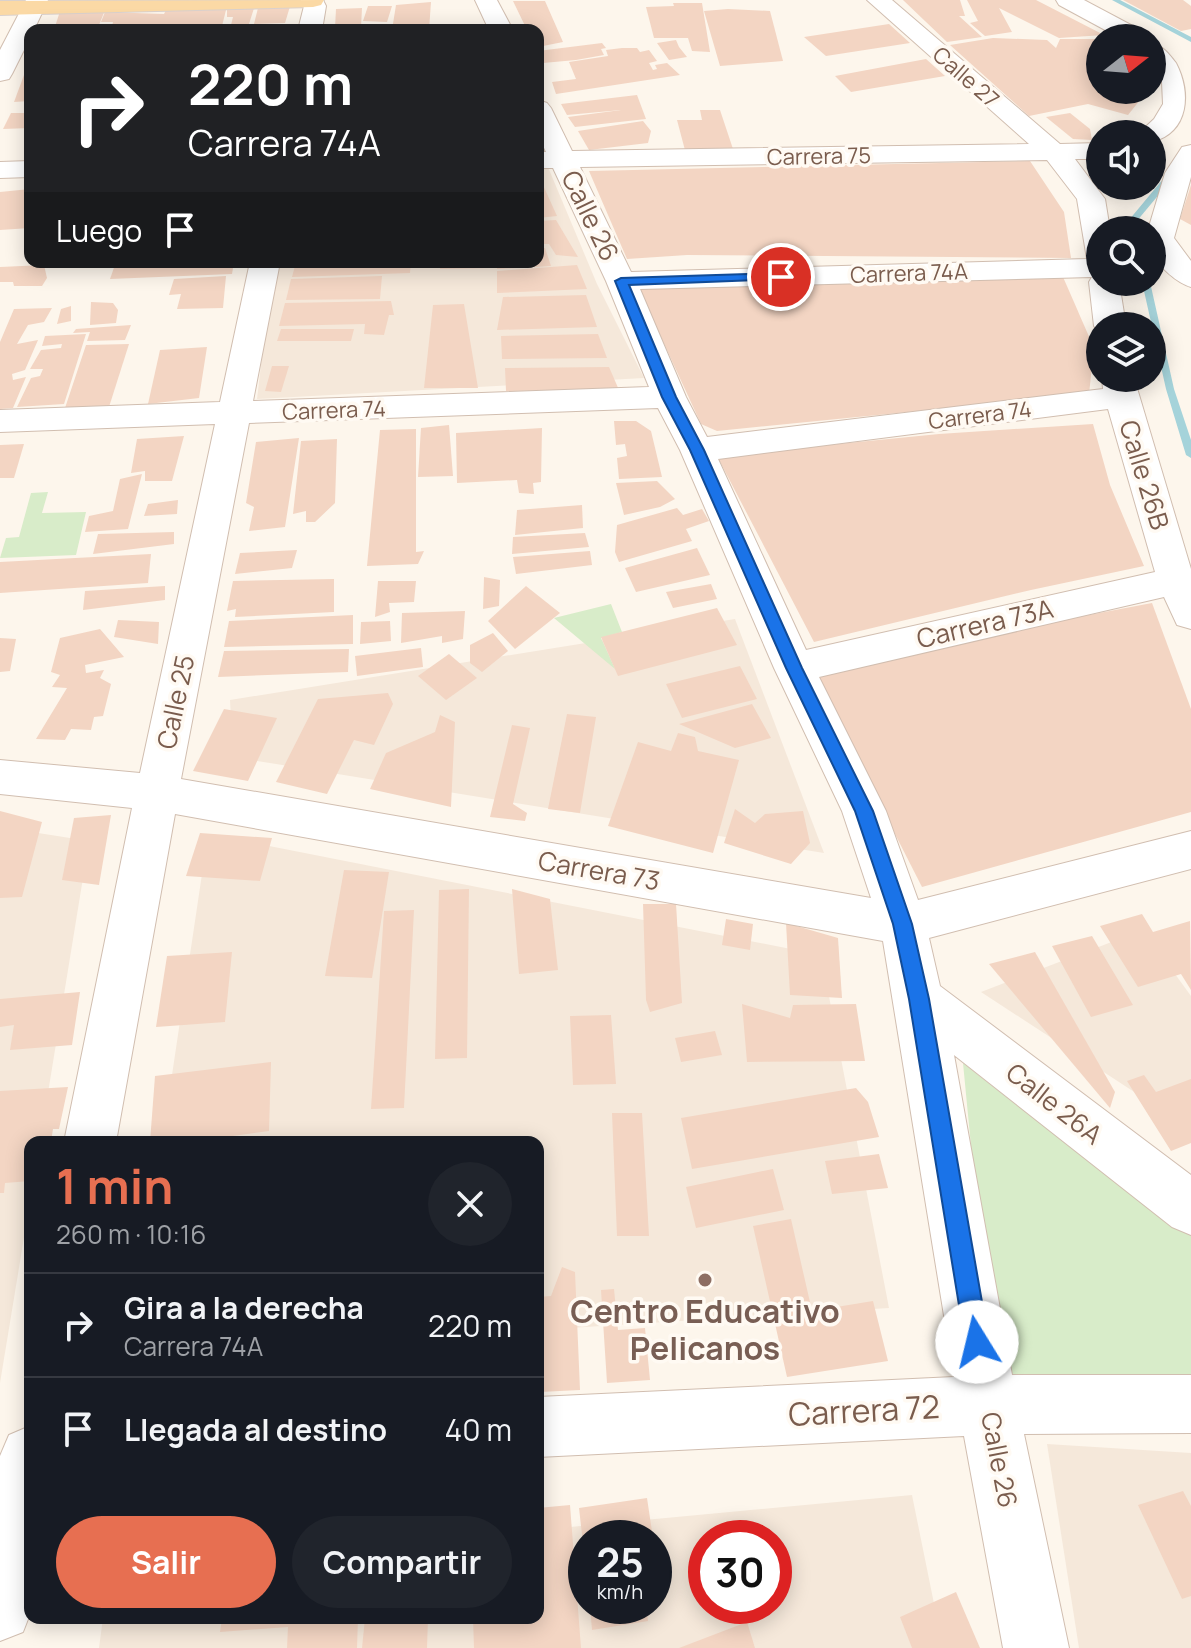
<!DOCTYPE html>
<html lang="es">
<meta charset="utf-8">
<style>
body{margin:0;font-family:Manrope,sans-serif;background:#20242c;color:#f1f3f6;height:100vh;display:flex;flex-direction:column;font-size:30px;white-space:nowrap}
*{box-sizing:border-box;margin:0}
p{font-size:26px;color:#9ea1a6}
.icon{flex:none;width:44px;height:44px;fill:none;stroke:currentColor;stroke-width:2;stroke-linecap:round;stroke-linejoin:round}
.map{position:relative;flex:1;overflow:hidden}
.sheet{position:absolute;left:24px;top:1136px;width:520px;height:488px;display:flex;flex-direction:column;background:#171b24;border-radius:16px;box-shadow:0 4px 20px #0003}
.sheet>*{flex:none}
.banner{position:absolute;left:24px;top:24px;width:520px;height:244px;border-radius:16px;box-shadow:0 4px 20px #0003;background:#202124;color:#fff;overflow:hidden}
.needle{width:52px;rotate:73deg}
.buttons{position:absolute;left:1086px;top:24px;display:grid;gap:16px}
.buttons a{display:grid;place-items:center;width:80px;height:80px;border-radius:50%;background:#171b24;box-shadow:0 4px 20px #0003;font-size:40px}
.speed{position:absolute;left:568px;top:1520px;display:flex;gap:16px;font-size:40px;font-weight:700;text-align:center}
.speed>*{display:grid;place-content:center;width:104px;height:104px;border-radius:50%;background:#171b24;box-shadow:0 4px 20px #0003;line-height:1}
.speed small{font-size:20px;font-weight:400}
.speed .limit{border:12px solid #d22;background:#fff;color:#111}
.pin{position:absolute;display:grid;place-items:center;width:68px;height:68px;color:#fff;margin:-34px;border:4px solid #fff;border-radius:50%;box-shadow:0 2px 8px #0007}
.me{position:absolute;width:88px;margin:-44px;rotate:351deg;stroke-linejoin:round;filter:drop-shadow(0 0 6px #0008)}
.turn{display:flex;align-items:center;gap:28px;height:168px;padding:0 32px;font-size:36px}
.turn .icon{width:104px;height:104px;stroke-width:2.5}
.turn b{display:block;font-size:56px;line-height:68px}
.then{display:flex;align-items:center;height:76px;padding:0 32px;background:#0003;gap:16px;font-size:30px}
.round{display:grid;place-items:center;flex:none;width:84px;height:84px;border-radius:42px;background:#20242c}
.overview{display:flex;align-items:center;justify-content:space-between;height:136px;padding:0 32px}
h1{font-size:48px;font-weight:700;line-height:60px;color:#e76f51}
.cta{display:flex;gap:16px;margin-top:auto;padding:16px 32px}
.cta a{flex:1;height:92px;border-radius:48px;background:#e76f51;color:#fff;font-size:32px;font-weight:700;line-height:92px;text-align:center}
.cta a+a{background:#20242c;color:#f1f3f6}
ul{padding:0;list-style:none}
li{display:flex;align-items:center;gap:24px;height:104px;padding:0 32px;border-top:2px solid #363941}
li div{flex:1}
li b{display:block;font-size:30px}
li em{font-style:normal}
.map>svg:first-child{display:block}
.residential{fill:#f5e8da;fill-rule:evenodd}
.green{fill:#d8ecc9}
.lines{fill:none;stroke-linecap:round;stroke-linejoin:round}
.stream{fill:#a5d3da;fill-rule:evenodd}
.building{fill:#f3d5c3}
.minor-casing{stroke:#d1beb0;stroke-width:2}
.major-casing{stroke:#dad1cd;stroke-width:2}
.minor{fill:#fff;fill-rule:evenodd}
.major{fill:#fbd9a5;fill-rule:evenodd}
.route{fill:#1a73e8;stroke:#114b97;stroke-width:2}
.education-dot{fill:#8d6e63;stroke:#fffaf3;stroke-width:3}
.labels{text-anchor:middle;stroke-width:7;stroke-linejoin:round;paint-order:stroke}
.far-street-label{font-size:22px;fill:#7a5c4d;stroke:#fffaf3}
.street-label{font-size:26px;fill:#7a5c4d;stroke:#fffaf3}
.near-education-label{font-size:32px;font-weight:bold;fill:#785e54;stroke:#fffaf3}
.near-street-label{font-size:32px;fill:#7a5c4d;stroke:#fffaf3}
</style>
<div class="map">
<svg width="1191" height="1648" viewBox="0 0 1191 1648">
<rect width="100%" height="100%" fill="#fdf6ec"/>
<g class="residential">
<polygon points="538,160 545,160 597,284 644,378 257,399 273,262 538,262"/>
<polygon points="735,619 824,853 233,757 230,700"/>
<polygon points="0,827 89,841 40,1142 30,1142 30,1201 0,1383"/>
<polygon points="208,834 821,955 889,1308 538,1330 538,1142 162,1142"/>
<polygon points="1143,930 1191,996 1191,1129 981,992"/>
<polygon points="1047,1444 1191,1453 1191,1648 1079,1648"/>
<path d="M912,1495l31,153h-844l4,-30h435v-88zM586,1538h68v68h-68zM706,1538h68v68h-68z"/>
</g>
<g class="green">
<polygon points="48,492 42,513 86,512 76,555 0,558 6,538 19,537 31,493"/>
<polygon points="611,604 622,632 601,638 615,669 554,618"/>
<polygon points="963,1063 1104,1173 1191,1234 1191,1374 993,1374"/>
</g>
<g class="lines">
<g class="stream">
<polygon points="1112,0 1120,0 1191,37 1191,42"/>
<polygon points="1188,149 1191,149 1191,156 1136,222 1138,230 1130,230 1129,220"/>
<polygon points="1142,282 1150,282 1174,389 1191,440 1191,458 1186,455 1166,389"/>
</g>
</g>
<g class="building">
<polygon points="903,0 960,0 965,16 959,16 982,37 947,42"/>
<polygon points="967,0 1036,0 1104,35 1059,38 999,8 1012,32 985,36 970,23 978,21"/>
<polygon points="1123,0 1183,0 1191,6 1191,29 1181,31"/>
<polygon points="513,1 545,1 563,42 538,47 538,30 527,30"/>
<polygon points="431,2 429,30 392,30 396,5"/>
<polygon points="291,3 285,23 254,24 259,4"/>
<polygon points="673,3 702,3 710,52 692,51 688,38 654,38 646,7 674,6"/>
<polygon points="255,5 249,24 231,25 233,17 227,17 227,6 221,30 159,30 160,25 152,30 111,30 113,22 101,22 105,12 164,14 167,8"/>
<polygon points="368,6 392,6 387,22 363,21"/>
<polygon points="362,8 361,27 335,28 336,9"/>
<polygon points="728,9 770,11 783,61 720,66 704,11"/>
<polygon points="105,10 97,30 54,30 60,11"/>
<polygon points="889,24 910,43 826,56 804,37"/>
<polygon points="993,38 1047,40 1056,48 1060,39 1100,39 1100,90 1145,90 1144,95 1128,115 1088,104 1029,116 950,45"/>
<polygon points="676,40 679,47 687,57 669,60 657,43"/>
<polygon points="602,43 606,48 601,49 604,55 576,60 543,63 538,51"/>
<polygon points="622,48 637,48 640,52 649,50 657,61 649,63 653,70 657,69 655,65 667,63 680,75 556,94 552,82 576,79 569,62 608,56 606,50"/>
<polygon points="926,59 945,76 851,92 835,76"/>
<polygon points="24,75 30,75 30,101 14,102"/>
<polygon points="637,95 646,119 575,127 568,117 621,110 567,115 561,104"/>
<polygon points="700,110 720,110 735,155 686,154 677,120 702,120"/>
<polygon points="11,113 30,113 30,128 3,129"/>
<polygon points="1070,113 1090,129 1092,140 1073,139 1046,117"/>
<polygon points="643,121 651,131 648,143 589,150 578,131"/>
<polygon points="1030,161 1064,212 1071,258 687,255 627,259 589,171"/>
<polygon points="538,174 557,216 538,218"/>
<polygon points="1191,185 1191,225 1180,219"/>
<polygon points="30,189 30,228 0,230 0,192"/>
<polygon points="556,220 578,257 556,255 549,244 538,244 538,221"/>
<polygon points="538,248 545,248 551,266 497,269 498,262 538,262"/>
<polygon points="116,262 234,262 232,274 110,279"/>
<polygon points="296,262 411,262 410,273 292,277"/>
<polygon points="441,262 490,262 490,268 440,269"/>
<polygon points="44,265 47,278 42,286 14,286 13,282 0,282 0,267"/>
<polygon points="577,265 587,289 497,293 497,271"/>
<polygon points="226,276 223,308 177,309 181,294 169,295 174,279"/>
<polygon points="382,276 380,299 286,300 291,279"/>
<polygon points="1063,277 1094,348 1089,394 717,431 701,424 637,285"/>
<polygon points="586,295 597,327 497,330 503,297"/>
<polygon points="391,301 394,315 389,315 384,335 364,334 365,324 279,326 285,303"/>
<polygon points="91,302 113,303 118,310 116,323 90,325"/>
<polygon points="464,304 478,388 424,388 433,305"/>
<polygon points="71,306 71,321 57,324 61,309"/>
<polygon points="52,308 44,322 28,325 17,344 38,340 25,370 12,374 13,380 26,377 13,408 0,409 0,342 14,309"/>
<polygon points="131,325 125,340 87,341 90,332 73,333 76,329"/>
<polygon points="281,329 354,329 351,341 277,341"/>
<polygon points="86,334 64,404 17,407 31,378 40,376 43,369 30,369 41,350 61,348 62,344 42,346 45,336"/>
<polygon points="598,334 607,358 502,359 501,336"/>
<polygon points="129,344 109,407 64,411 86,345"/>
<polygon points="207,347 199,398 148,404 160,350"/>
<polygon points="272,366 289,366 281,392 265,391"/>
<polygon points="609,367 619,390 506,391 505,368"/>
<polygon points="614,421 636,421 651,431 662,477 619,479 617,458 627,456 625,444 616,445"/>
<polygon points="1093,424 1110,485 1144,566 1031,590 814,642 717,456 939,434"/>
<polygon points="449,425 453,476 418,477 421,428"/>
<polygon points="542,428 541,482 533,483 534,494 519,493 517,480 457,483 456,433"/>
<polygon points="416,429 416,552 424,551 418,564 367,566 380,430"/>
<polygon points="184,436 172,481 145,481 145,471 131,473 137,439"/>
<polygon points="299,438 285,527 249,531 254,507 246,503 256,442"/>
<polygon points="337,439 335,503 315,522 306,522 306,511 293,514 301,441"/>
<polygon points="24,444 14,478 0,478 0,445"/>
<polygon points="142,474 128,529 85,532 89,516 113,511 120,479"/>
<polygon points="657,481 675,499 660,507 624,515 616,483"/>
<polygon points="178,500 177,514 144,516 148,504"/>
<polygon points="582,505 583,528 515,535 517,510"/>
<polygon points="677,508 683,515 702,509 709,521 686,529 692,541 619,562 615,552 617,525"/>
<polygon points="174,532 174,544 93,554 98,534"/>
<polygon points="585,533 589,547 512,554 513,537"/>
<polygon points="697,548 710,575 636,592 625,568"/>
<polygon points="297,550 292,568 235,574 240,553"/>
<polygon points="590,551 592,565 516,574 513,557"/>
<polygon points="151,554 148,583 0,593 0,562"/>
<polygon points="484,577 500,580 499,606 483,609"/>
<polygon points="334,579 334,612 235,617 236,609 227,611 233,581"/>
<polygon points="378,581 416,581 414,602 389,603 390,612 375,617"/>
<polygon points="711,584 717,599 673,608 666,592"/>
<polygon points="165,586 165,600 83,610 85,591"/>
<polygon points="526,586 560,613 515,649 488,621"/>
<polygon points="1152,603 1191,709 1191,812 922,887 814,675 1004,631"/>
<polygon points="717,608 737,645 618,676 601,637"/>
<polygon points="465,611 463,639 442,643 442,636 401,643 402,613"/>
<polygon points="353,615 353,644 224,647 229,621"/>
<polygon points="118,620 159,622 158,644 114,637"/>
<polygon points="390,621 391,641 360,644 361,622"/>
<polygon points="100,629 124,657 85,665 86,673 104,670 100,678 111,684 103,716 94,717 91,730 71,729 65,740 36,739 67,688 52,687 60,675 51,672 60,638"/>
<polygon points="493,633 508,651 482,672 470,663 470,645"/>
<polygon points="0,638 16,639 10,671 0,672"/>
<polygon points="421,648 423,667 357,676 355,656"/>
<polygon points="349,649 348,672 218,677 224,651"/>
<polygon points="449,654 477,678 446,700 418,676"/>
<polygon points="740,666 757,699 682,718 666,684"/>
<polygon points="388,693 393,704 374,745 354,740 327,794 276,782 318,699"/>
<polygon points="752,704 771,738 735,748 679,724"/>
<polygon points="224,709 277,718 248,781 193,771"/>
<polygon points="567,714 596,717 580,813 548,809"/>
<polygon points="440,715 455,722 451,807 370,789 386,753 435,732"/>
<polygon points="512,725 530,728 513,804 527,813 525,821 490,817"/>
<polygon points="678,733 695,737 698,751 739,760 713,853 608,826 638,742 671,751"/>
<polygon points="735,809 755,823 765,814 803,811 810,843 791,864 724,843"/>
<polygon points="0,811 42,822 22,897 0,898"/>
<polygon points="111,815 99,885 62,880 74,818"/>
<polygon points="200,833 272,838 260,881 186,876"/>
<polygon points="344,870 389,872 372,978 325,976"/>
<polygon points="469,889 467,1058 435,1059 439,890"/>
<polygon points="512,889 550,899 558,970 519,974"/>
<polygon points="643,904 676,904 682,1003 650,1012 646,1000"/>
<polygon points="414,910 404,1108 371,1109 384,911"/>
<polygon points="1142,914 1153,932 1190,921 1191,990 1181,974 1138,987 1100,926"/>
<polygon points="726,919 753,924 750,950 722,945"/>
<polygon points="786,923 838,938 842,998 790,995"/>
<polygon points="1092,936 1133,1005 1091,1017 1052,946"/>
<polygon points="232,952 225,1022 156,1027 167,956"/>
<polygon points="1035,952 1115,1092 1110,1108 989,964"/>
<polygon points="80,992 72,1045 10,1050 14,1025 0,1027 0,999"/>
<polygon points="742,1004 790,1018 793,1005 856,1004 865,1061 747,1062"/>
<polygon points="611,1015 616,1084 573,1085 570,1016"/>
<polygon points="715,1031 722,1055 681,1062 675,1038"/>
<polygon points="271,1062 269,1131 190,1142 150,1142 155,1076"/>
<polygon points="1144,1075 1156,1092 1191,1079 1191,1143 1171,1151 1127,1081"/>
<polygon points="68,1087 59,1129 53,1129 51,1142 30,1142 30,1181 5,1183 4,1193 0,1193 0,1091"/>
<polygon points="856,1088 868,1102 879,1137 692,1169 681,1118"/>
<polygon points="612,1113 642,1113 649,1236 617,1236"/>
<polygon points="879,1154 888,1188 832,1194 825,1161"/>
<polygon points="773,1169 784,1210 696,1228 686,1187"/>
<polygon points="791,1219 812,1311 873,1301 888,1361 787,1377 753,1226"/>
<polygon points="562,1267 575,1272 580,1390 540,1392 538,1297 551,1296"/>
<polygon points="614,1289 618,1330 645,1328 650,1380 607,1383 601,1290"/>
<polygon points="1183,1491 1191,1506 1191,1596 1182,1599 1138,1505"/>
<polygon points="647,1498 653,1538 586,1538 584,1552 579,1508"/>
<polygon points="570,1505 581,1648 474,1648 473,1618 538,1618 538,1508"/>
<polygon points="956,1592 980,1648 912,1648 900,1617"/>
<polygon points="590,1606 646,1606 648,1621 592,1630"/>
<polygon points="222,1618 358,1618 357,1648 287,1648 288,1627 220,1632"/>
<polygon points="365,1618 428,1618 427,1648 362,1648"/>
<polygon points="747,1622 755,1648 679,1648"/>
</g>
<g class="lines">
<defs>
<g id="minor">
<polygon points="26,0 48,0 34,30 30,30 30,38 12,74 9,79 0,81 0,50"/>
<polygon points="301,0 323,0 326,6 322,30 298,30 304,6"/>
<polygon points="475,0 497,0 513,30 489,30"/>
<path d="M867,0h25l168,144 40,-1v16h-25l30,40 5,31h-10v52h19l7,44h-26v7l-6,-7 -5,-44 3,-5 -452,12 46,108 21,40 396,-48 -1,-11h32l57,191v60l-14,-4 -13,-28 -345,80 67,134 32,89 273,-69v38l-262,69 11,48 251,189v60l-19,-8 -218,-172 58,320h179v58l-167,1 45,214h-66l-39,-212 -426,21v-60l416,-20 -71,-436 -708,-127 -59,328h-52l68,-334 -132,-14v-34l140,13 75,-349 -215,8v-22l220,-8 30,-140h30l-27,139 396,-14 -43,-106 -53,-113h-15v-16h8l-8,-17v-35l9,3 4,5 21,43 457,-7zM1047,160l30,39 10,60 -456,13 -51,-105zM658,408l22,42 94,218 68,143 29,87 -690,-119 68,-356zM1108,409l47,163 -349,78 -88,-191z"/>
<polygon points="1056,0 1084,0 1146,33 1150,38 1120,38 1059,5"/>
<path d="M1152,43c11,3 17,11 24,20 15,29 14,69 -24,79v-8h-14l16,-15 9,-15 -1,-22 -10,-17z"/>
<path d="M1191,145v32l-17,61 17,23v26c-14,-4 -34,-21 -39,-36 -1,-6 0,-15 0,-21h-4l17,-57 17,-26z"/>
<polygon points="30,161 30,177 0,178 0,162"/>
<polygon points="30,1426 30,1614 23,1632 0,1641 0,1456 9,1435"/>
</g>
<polygon id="major" points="324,0 321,5 313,7 0,15 0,1"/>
</defs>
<use href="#minor" class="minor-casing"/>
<use href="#major" class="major-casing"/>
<use href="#minor" class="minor"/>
<use href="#major" class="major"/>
</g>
<polygon class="route" points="781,273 787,277 785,279 629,285 676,397 704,450 802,668 873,811 912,924 929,999 989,1342 986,1351 977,1354 969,1351 965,1342 909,999 893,924 855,811 786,668 690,450 662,397 615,281 621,278"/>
<circle class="education-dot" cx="705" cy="1280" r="8"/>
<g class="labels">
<g class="far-street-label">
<text transform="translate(966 77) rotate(41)" y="8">Calle 27</text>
<text transform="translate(819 156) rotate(-1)" y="8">Carrera 75</text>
<text transform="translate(909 273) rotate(-2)" y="8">Carrera 74A</text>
<text transform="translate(334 410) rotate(-2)" y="8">Carrera 74</text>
<text transform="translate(980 415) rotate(-7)" y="8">Carrera 74</text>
</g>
<g class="street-label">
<text transform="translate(590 216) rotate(64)" y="9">Calle 26</text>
<text transform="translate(1144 475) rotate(73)" y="9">Calle 26B</text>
<text transform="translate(985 624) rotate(-13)" y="9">Carrera 73A</text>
<text transform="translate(176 702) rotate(-78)" y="9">Calle 25</text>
<text transform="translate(599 871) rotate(10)" y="9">Carrera 73</text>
<text transform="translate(1054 1104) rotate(38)" y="9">Calle 26A</text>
<text transform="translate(999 1460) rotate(79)" y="9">Calle 26</text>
</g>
<g class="near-education-label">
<text x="705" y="1323">Centro Educativo<tspan x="705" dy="37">Pelicanos</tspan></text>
</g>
<g class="near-street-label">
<text transform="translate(864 1411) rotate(-3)" y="11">Carrera 72</text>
</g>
</g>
</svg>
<div class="buttons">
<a><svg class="needle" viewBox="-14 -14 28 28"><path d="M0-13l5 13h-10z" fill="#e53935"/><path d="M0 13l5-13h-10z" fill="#9ea1a6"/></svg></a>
<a><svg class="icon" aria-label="sound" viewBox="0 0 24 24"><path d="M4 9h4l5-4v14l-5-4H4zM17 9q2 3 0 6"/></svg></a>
<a><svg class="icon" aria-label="search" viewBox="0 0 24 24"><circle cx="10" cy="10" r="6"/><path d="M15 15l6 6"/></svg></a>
<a><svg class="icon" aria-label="layers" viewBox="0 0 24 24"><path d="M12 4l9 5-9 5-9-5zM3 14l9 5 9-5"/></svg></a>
</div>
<div class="speed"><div>25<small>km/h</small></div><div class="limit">30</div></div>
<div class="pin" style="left:781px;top:277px;background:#d93025"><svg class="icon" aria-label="arrive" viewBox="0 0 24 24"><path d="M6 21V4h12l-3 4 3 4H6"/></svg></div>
<svg class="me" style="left:977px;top:1342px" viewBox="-20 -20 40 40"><circle r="19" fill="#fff"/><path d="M0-13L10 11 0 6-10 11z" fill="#1a73e8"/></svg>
<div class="banner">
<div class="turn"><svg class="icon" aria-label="right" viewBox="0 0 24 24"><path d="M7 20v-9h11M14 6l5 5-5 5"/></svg><div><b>220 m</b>Carrera 74A</div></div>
<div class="then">Luego<svg class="icon" aria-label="arrive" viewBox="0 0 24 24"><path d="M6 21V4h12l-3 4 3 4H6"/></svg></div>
</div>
<section class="sheet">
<div class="overview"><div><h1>1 min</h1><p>260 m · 10:16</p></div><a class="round"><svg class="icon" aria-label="close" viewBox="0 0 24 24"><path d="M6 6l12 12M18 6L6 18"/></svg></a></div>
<ul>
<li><svg class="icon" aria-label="right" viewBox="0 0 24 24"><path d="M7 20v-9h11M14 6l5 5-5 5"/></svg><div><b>Gira a la derecha</b><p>Carrera 74A</p></div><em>220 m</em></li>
<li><svg class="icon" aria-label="arrive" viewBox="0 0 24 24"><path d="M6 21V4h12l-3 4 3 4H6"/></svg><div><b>Llegada al destino</b></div><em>40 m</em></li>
</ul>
<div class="cta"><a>Salir</a><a>Compartir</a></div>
</section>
</div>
